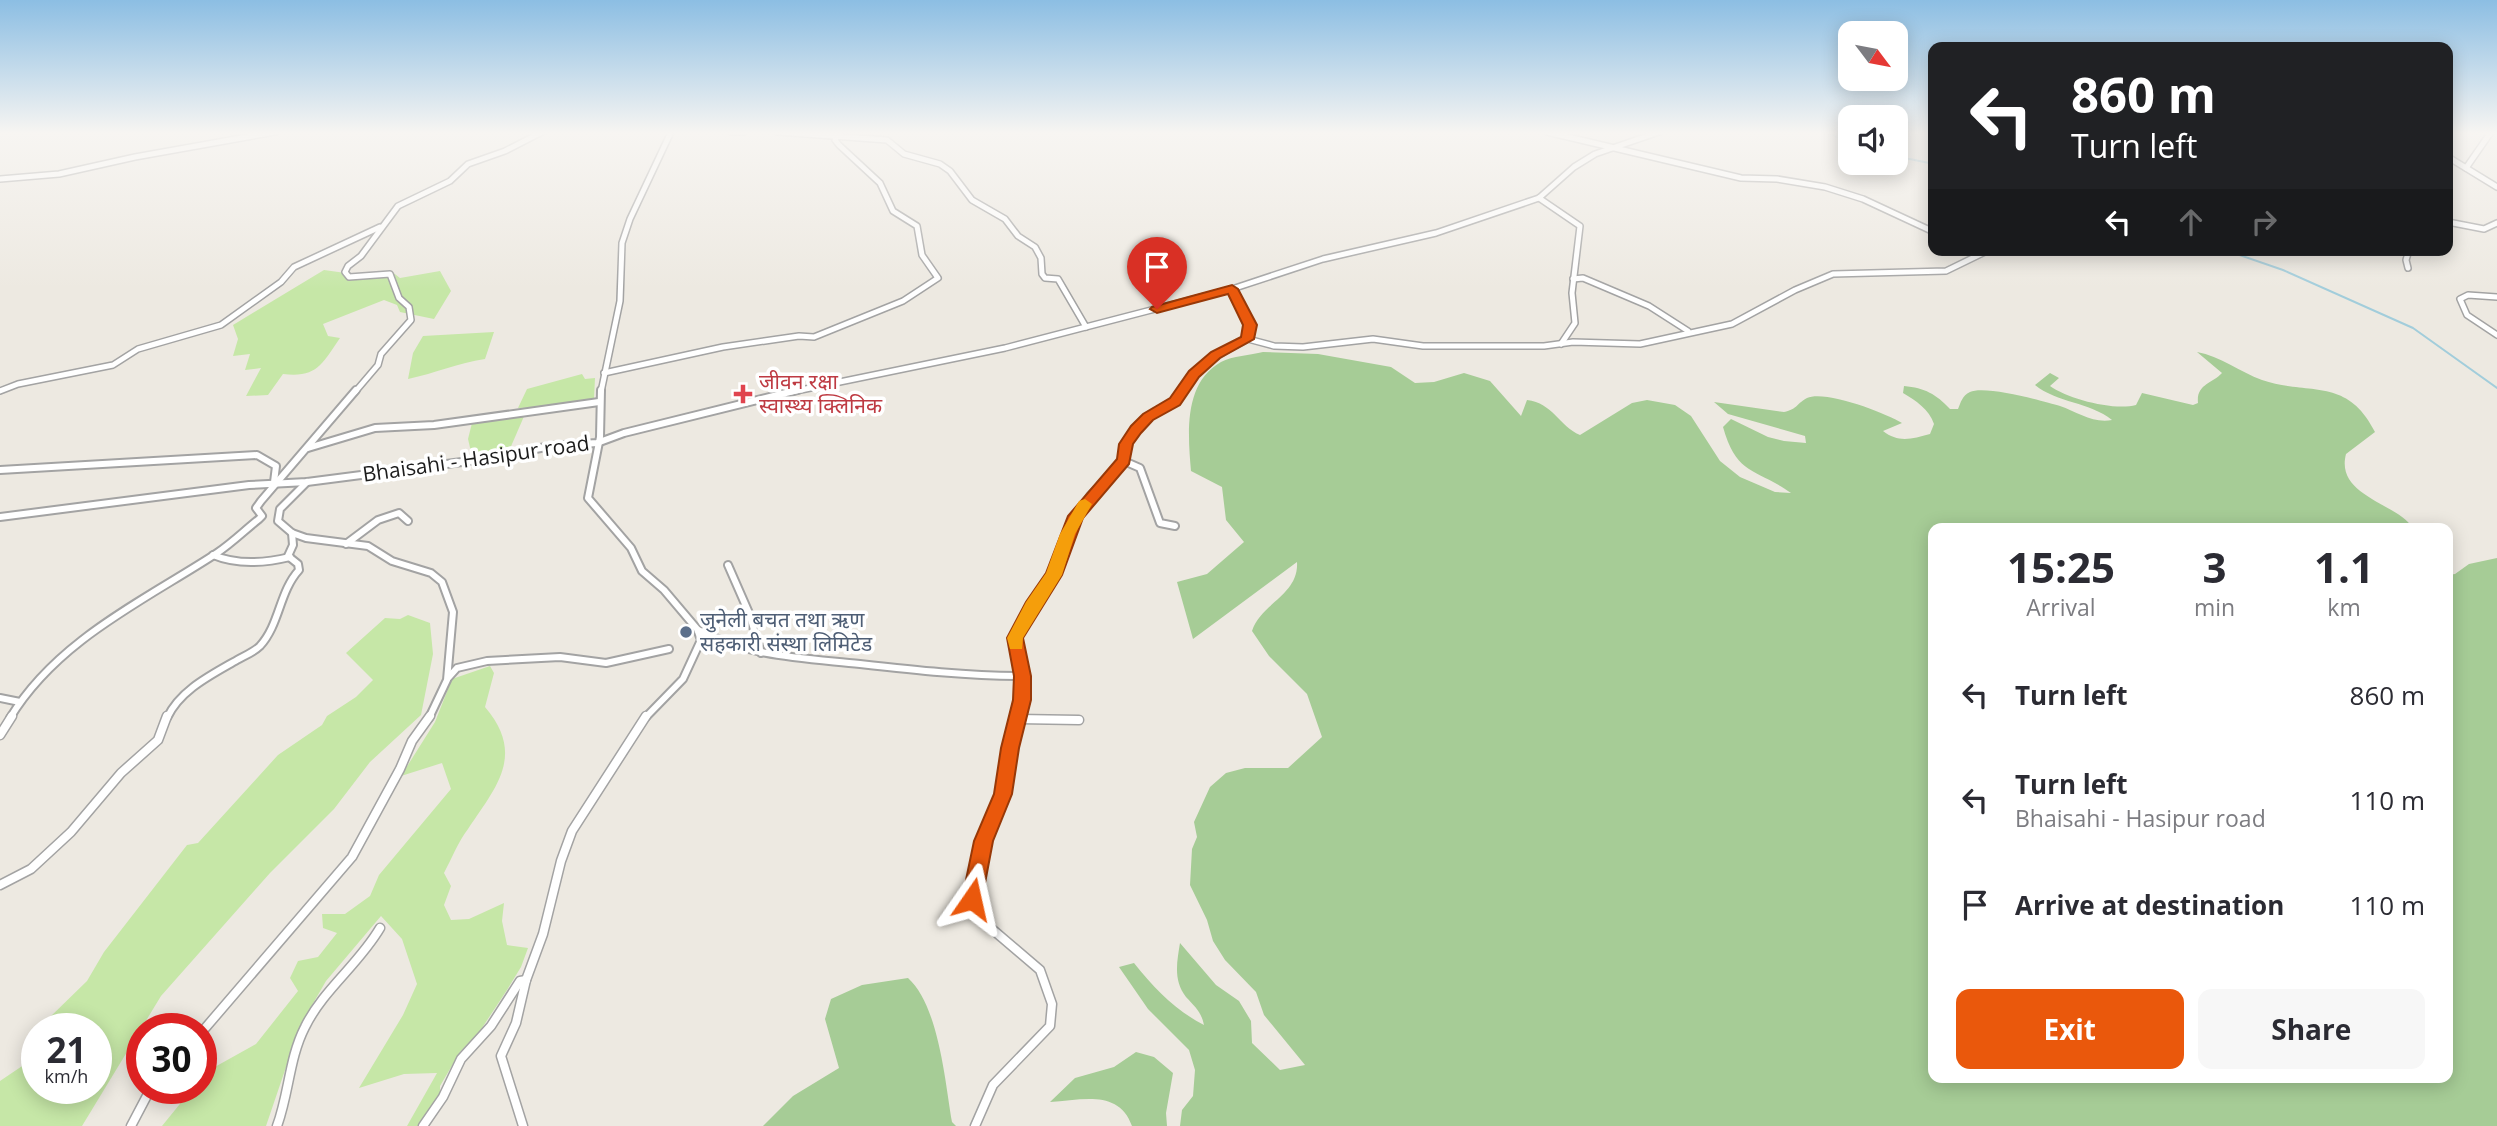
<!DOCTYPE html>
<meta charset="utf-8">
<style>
body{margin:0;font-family:"Open Sans","Noto Sans Devanagari",sans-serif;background:#f7f7f7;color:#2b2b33;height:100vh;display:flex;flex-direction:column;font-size:26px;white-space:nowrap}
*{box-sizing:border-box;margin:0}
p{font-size:23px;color:#7c7c81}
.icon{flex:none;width:38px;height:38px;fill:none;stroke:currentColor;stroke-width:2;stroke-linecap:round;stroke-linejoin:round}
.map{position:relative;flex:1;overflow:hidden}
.side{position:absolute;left:1928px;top:523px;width:525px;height:560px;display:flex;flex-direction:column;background:#fff;border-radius:14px;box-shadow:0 4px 18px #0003}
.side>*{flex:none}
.banner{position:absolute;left:1928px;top:42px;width:525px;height:214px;border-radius:14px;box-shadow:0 4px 18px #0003;background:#202124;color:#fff;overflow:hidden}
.needle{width:46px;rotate:122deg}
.fabs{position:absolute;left:1838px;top:21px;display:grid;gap:14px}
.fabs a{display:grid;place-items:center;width:70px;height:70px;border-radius:14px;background:#fff;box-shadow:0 4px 18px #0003;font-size:35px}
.speed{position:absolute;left:21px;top:1013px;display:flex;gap:14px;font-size:35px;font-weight:700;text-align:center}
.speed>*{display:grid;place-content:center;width:91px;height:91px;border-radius:50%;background:#fff;box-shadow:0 4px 18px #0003;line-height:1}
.speed small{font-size:18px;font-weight:400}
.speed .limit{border:10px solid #d22;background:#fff;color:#111}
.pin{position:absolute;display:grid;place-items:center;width:60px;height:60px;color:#fff;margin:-72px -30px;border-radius:50% 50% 50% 0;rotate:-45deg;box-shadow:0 0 7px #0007}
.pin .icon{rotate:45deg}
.me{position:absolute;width:77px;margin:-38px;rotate:11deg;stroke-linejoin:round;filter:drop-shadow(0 0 5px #0008)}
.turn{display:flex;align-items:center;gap:24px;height:147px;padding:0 28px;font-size:32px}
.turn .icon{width:91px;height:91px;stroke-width:2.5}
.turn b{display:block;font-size:49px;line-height:60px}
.lanes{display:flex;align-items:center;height:66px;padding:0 28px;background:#0003;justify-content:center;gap:35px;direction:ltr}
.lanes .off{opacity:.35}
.eta{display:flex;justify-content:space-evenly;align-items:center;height:119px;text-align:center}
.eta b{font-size:42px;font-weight:700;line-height:49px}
.primary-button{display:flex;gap:14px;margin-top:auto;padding:14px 28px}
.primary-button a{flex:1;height:80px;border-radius:14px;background:#ea580c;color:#fff;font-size:28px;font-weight:700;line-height:80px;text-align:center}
.primary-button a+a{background:#f7f7f7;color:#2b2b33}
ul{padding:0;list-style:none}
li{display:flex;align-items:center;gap:21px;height:105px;padding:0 28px}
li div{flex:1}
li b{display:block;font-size:26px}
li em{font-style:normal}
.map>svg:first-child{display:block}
.grass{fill:#c6e7a7}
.forest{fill:#a6cc96}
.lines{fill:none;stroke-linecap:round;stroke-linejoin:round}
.stream{stroke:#a2cddb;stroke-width:2}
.minor-far2-casing{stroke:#a3a3a3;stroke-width:8}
.minor-far1-casing{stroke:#a3a3a3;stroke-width:10}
.minor-casing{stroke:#a3a3a3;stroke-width:11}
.minor-far2{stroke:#fff;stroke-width:5}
.minor-far1{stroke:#fff;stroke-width:6}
.minor{stroke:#fff;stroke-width:8}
.route{fill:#ea580c;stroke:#983908;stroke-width:2}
.slow{fill:#f59e0b}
.health-dot{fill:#e0444e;stroke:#fff;stroke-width:2.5}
.service-dot{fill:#5c6f8a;stroke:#fff;stroke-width:2.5}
.labels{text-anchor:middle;stroke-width:7;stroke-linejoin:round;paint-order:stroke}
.health-label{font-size:21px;fill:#be3a42;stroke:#fff;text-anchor:start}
.street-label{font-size:21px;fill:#1c1c1c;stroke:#fff}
.service-label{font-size:21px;fill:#4e5e75;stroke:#fff;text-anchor:start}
</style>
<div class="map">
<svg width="2497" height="1126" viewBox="0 0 2497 1126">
<rect width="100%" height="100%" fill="#ede9e1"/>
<g class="grass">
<path d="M324,270l36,5 31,-4 9,7 40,-7 11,20 -17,28 -34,-7 -3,-7 -13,-5 -61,24 5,12 12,2c-18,26 -23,40 -57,36l-15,21 -22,1 15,-28 -16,2 5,-16 -17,2 5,-17 -5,-14z"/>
<path d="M494,332l-9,27c-27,4 -49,14 -77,20l5,-26 10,-17z"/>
<polygon points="582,374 585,379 595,378 594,399 552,407 518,408 527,389"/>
<polygon points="525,414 509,451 472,456 468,439 472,423"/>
<polygon points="408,615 430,623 433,654 421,715 370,762 334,809 270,873 161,996 82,1126 0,1126 0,1081 37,1056 37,1088 96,1088 96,1029 55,1029 48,1019 87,981 104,952 187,845 198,843 278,755 322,725 327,716 356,697 373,680 346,653 385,618 400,619"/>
<path d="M490,666l4,7 -9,34c41,48 11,80 -17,122 -10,13 -16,29 -24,44l7,13 -7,19 7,15 18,-1 35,-16 -2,18 5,24 21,3 -7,19 -14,23 -27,41 -20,21 -20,34v10l-19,30h-14l30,-53 -33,1 -45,14 44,-73 14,-31 -15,-45 -21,-23 -55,65 -26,45 -34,100h-104l30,-37 9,-1 3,-15 52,-29 42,-53 -8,-13 8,-17 20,-4 19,-24 -14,-5 -1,-14h23l25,-18 9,-21 72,-86 -9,-26 -41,13 34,-54 17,-43z"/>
</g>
<g class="forest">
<path d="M1263,352l55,2 73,13 24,16 19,-1 30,-9 26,8 31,35 6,-16c26,3 32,26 53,35l52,-32 15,-3 28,5 16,11 29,45 20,16 35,15 16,1c-37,-26 -54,-17 -68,-66l8,-8 37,18 16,4 22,2 -1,-7 -77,-22 -14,-12 70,10c14,-3 13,-9 23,-14 19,-8 78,15 95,25l-19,8c15,12 29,8 47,3l4,-10c-5,-15 -18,-23 -31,-31l1,-7c21,2 32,8 46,23h8c3,-7 4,-13 12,-17 15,-7 73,9 90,14 17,6 34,18 52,14 -22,-18 -55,-17 -77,-35l15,-12 9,5 -9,8c18,13 64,25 86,19l6,-12 51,12 5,-2c-2,-19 14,-19 24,-30l-25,-21c23,4 43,20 65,28 47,16 85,-4 113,52l-29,22c-11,42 51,49 67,74h-479v550h514v-503l7,-1 14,-10 28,-6v568h-1317l2,-16 11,-14 2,-26 -6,-20 -41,-41 -29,-42 15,-4c21,26 41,47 70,62 -3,-14 -9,-18 -18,-28 -13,-17 -9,-35 -6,-54l36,42 23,16 12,20 1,22 28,27 25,-5 -41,-50 -8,-23 -31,-32 -12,-19 -6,-21 -17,-35 2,-36 5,-12 -3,-15 16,-35 16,-14 19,-5h43l34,-31 -15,-43 -38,-38 -17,-25c9,-28 47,-36 45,-69l-104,77 -16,-57 30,-8 37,-32 -18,-22 -4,-33 -31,-16c-3,-36 -8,-88 30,-109 11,-6 30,-7 42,-10z"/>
<path d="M908,978c31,28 37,104 44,144l4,4h-193l30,-30 46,-28 -14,-49 6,-20 31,-14z"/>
<path d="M1136,1052l18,5 19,16 -7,40 1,13h-35c-13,-37 -50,-26 -82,-24l25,-24 39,-11z"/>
</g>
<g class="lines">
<g class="stream">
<polyline points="1827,132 1850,143"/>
<polyline points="1895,156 1934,164"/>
<polyline points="2225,250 2283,270 2413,328 2497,388"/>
</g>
<defs>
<g id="minor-far2">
<polyline points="732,132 744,132"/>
<polyline points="778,132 887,140 904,154 940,164 950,171 972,200 1005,219 1018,236 1035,247 1041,258 1042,274 1045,278 1058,279 1086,327"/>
<polyline points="1547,132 1741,178 1777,179 1825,187 1863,199 1934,232"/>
<polyline points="2448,157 2497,187"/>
<polyline points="2466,168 2491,132"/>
<polyline points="0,179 59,174 135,157 275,132"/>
<polyline points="1539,198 1580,226 1572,293 1575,323 1561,344"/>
<polyline points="2448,222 2484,229 2497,223"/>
<polyline points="2408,268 2406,260 2409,250"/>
<polyline points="1573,279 1583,278 1649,306 1688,331"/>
<polyline points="1232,289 1250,325 1248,339"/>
<polyline points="2497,297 2468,295 2460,299 2467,315 2497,335"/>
<polyline points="604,373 723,347 799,336 814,337 903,301 938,278 922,255 917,226 893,211 880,183 839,145 835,140 838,135"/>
<polyline points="0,391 18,384 113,365 138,349 221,325 281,282 294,267 380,227"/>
<polyline points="355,392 378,365 381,354 411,320 409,307 399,298 390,274 349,277 345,272 348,266 361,256 398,206 450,181 468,164 505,151 542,132"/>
<polyline points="601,392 620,301 622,243 630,219 671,132"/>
<polyline points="791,392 1005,348 1232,289 1323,259 1436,233 1539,198 1574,167 1595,154 1659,132"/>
<path d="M1182,392c18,-27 38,-39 66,-53l26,7 29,1 70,-8 50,7h121l29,-4 67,2 92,-20 63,-34 38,-16 113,-3 39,-19 -3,-2"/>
</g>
<g id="minor-far1">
<polyline points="601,390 600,437 588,498 631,548 642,571 664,590 697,629 701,640 683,679 645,718"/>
<polyline points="308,448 375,428 434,425 599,402"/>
<polyline points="1124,461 1140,468 1160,523 1175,526"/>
<polyline points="0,470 257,455 276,466 274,482"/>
<polyline points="307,482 280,509 278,521 292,533 306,538 368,546 392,561 431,573 442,582 453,612 447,680 429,718"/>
<polyline points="0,517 249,485 307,482 485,459 551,446 597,443 624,433 798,390"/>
<polyline points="346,544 378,520 399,513 408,521"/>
<path d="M213,555c24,10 52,8 77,2"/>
<polyline points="728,565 749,613 761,653"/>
<path d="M698,630c51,27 106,28 162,34 54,6 108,12 162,12"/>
<polyline points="448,678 457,668 487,661 560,657 606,663 669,649"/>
<polyline points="0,698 20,702"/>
<path d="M10,718c47,-78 135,-118 207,-165 15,-10 28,-23 42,-34l3,-3 -6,-8 5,-7 95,-111"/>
<path d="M167,718c13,-28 44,-43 70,-58 7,-4 17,-8 23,-14 20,-22 19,-54 39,-76l-1,-6 -10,-8 5,-11 -1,-12"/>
<polyline points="1018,718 1022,700 1022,676 1015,638 1032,606 1054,575 1076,516 1090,496 1124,461 1126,444 1136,430 1148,417 1175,402 1183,390"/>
</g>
<g id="minor">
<polyline points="1018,719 1079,720"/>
<polyline points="0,735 12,716"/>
<polyline points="0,885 31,869 71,832 121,773 158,740 167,716"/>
<polyline points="201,1033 352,857 400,769 412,741 430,716"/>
<polyline points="131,1126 151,1088"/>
<path d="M277,1126c12,-32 12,-68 28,-99 18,-37 54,-63 75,-99"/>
<polyline points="423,1126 443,1097 461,1059 491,1026 520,981 526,980"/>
<polyline points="523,1126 501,1056 516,1023 526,980 543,934 561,861 572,831 646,716"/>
<path d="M975,1126l18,-41 57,-59 2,-22 -12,-34 -61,-52c-20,-30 14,-92 23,-123 8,-25 10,-53 16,-79"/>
</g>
</defs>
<use href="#minor-far2" class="minor-far2-casing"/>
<use href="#minor-far1" class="minor-far1-casing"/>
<use href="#minor" class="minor-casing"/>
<use href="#minor-far2" class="minor-far2"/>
<use href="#minor-far1" class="minor-far1"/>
<use href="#minor" class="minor"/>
</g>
<linearGradient id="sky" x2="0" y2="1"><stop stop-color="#8cbee3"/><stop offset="0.46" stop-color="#f7f5f2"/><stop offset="1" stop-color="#f7f5f2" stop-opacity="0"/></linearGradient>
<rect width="2497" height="289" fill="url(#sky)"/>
<polygon class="route" points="1232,285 1238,289 1257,325 1254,339 1220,358 1199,377 1180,405 1153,420 1141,433 1133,444 1129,464 1083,518 1062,575 1023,638 1031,676 1031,700 1019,748 1012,794 993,841 982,899 979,905 972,908 965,905 962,899 974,841 994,794 1001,748 1013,700 1014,676 1007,638 1026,602 1046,573 1068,516 1117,459 1119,444 1131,426 1143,414 1170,398 1189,371 1211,352 1241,337 1243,325 1228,294 1157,313 1150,309 1152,307"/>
<polygon class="slow" points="1085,499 1092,504 1075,534 1062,575 1023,638 1022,649 1010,649 1007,638 1026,602 1046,573 1060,534 1079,501"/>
<path class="health-dot" d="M739.5 383.5h7v7h7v7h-7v7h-7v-7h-7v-7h7z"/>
<circle class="service-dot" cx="686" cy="632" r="7"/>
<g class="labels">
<g class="health-label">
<text x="759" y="389">जीवन रक्षा<tspan x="759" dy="24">स्वास्थ्य क्लिनिक</tspan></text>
</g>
<g class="street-label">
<text transform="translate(476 459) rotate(-8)" y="7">Bhaisahi - Hasipur road</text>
</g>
<g class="service-label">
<text x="700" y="627">जुनेली बचत तथा ऋण<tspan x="700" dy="24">सहकारी संस्था लिमिटेड</tspan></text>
</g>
</g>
</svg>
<div class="fabs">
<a><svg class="needle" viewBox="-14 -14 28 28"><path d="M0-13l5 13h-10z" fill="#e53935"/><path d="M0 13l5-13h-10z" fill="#7c7c81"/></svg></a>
<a><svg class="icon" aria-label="sound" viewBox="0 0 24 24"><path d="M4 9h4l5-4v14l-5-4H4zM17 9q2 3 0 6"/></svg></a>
</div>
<div class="speed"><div>21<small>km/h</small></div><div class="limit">30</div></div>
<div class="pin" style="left:1157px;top:309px;background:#d93025"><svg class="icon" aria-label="arrive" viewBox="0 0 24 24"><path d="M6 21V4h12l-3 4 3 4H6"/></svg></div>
<svg class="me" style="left:972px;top:899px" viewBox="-20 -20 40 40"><path d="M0-17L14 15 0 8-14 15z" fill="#ea580c" stroke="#fff" stroke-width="4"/></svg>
<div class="banner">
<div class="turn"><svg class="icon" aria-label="left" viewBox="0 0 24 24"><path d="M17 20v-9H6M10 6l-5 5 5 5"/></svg><div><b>860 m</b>Turn left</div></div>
<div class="lanes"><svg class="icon" aria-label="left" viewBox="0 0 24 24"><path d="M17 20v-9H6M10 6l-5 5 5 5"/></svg><svg class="icon off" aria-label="ahead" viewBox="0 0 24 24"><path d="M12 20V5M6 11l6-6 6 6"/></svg><svg class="icon off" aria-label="right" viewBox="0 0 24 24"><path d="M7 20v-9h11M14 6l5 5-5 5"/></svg></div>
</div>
<section class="side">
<div class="eta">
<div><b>15:25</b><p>Arrival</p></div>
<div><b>3</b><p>min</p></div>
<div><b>1.1</b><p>km</p></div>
</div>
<ul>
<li><svg class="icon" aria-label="left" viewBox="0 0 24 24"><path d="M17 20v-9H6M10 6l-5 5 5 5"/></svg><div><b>Turn left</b></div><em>860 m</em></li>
<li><svg class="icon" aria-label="left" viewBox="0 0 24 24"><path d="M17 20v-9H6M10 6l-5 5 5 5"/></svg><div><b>Turn left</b><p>Bhaisahi - Hasipur road</p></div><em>110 m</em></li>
<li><svg class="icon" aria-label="arrive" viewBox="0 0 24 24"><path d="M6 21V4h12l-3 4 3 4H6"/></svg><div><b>Arrive at destination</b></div><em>110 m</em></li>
</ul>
<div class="primary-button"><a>Exit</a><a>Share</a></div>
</section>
</div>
